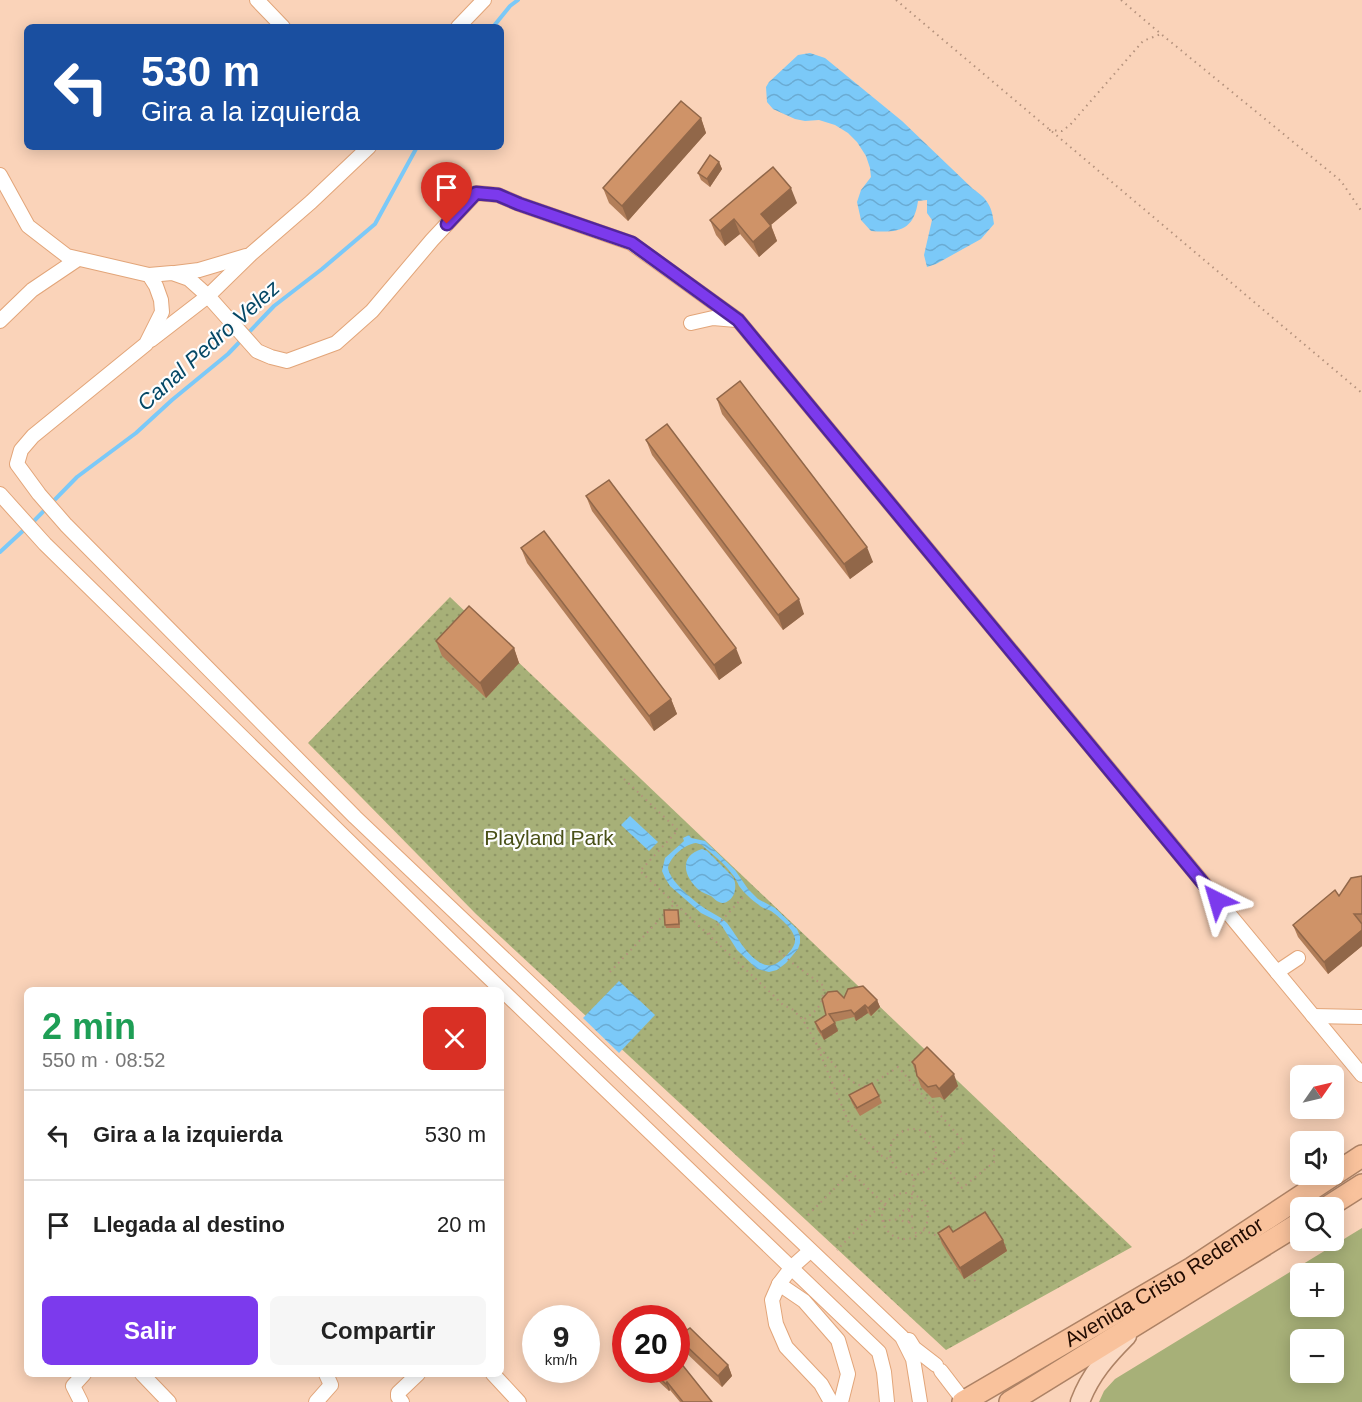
<!DOCTYPE html>
<html lang="es">
<meta charset="utf-8">
<style>
body{margin:0;font-family:Arial,sans-serif;background:#f6f6f6;color:#222;height:100vh;display:flex;flex-direction:column;font-size:22px;white-space:nowrap}
*{box-sizing:border-box;margin:0}
p{font-size:20px;color:#767676}
.icon{flex:none;width:33px;height:33px;fill:none;stroke:currentColor;stroke-width:2;stroke-linecap:round;stroke-linejoin:round}
.map{position:relative;flex:1;overflow:hidden}
.sheet{position:absolute;left:24px;top:987px;width:480px;height:390px;display:flex;flex-direction:column;background:#fff;border-radius:9px;box-shadow:0 3px 15px #0003}
.sheet>*{flex:none}
.hud{position:absolute;left:24px;top:24px;width:480px;height:126px;border-radius:9px;box-shadow:0 3px 15px #0003;background:#1a4fa0;color:#fff;overflow:hidden}
.needle{width:39px;rotate:56deg}
.controls{position:absolute;left:1290px;top:1065px;display:grid;gap:12px}
.controls a{display:grid;place-items:center;width:54px;height:54px;border-radius:9px;background:#fff;box-shadow:0 3px 15px #0003;font-size:30px}
.speed{position:absolute;left:522px;top:1305px;display:flex;gap:12px;font-size:30px;font-weight:700;text-align:center}
.speed>*{display:grid;place-content:center;width:78px;height:78px;border-radius:50%;background:#fff;box-shadow:0 3px 15px #0003;line-height:1}
.speed small{font-size:15px;font-weight:400}
.speed .limit{border:9px solid #d22;background:#fff;color:#111}
.pin{position:absolute;display:grid;place-items:center;width:51px;height:51px;color:#fff;margin:-62px -26px;border-radius:50% 50% 50% 0;rotate:-45deg;box-shadow:0 0 6px #0007}
.pin .icon{rotate:45deg}
.me{position:absolute;width:66px;margin:-33px;rotate:320deg;stroke-linejoin:round;filter:drop-shadow(0 0 4px #0008)}
.turn{display:flex;align-items:center;gap:21px;height:126px;padding:0 18px;font-size:27px}
.turn .icon{width:78px;height:78px;stroke-width:2.5}
.turn b{display:block;font-size:42px;line-height:51px}
.round{display:grid;place-items:center;flex:none;width:63px;height:63px;border-radius:9px;background:#f6f6f6}
.summary{display:flex;align-items:center;justify-content:space-between;height:102px;padding:0 18px}
h1{font-size:36px;font-weight:700;line-height:45px;color:#1e9e55}
.action{display:flex;gap:12px;margin-top:auto;padding:12px 18px}
.action a{flex:1;height:69px;border-radius:9px;background:#7c3aed;color:#fff;font-size:24px;font-weight:700;line-height:69px;text-align:center}
.action a+a{background:#f6f6f6;color:#222}
ul{padding:0;list-style:none}
li{display:flex;align-items:center;gap:18px;height:90px;padding:0 18px;border-top:2px solid #e0e0e0}
li div{flex:1}
li b{display:block;font-size:22px}
li em{font-style:normal}
.map>svg:first-child{display:block}
.green{fill:#a7b078;fill-rule:evenodd}
.park{fill:url(#park-dots)}
.water{fill:url(#water-waves);fill-rule:evenodd}
.lines{fill:none;stroke-linecap:round;stroke-linejoin:round}
.stream{stroke:#7bc9f8;stroke-width:4}
.minor-casing{stroke:#e2a579;stroke-width:16}
.major-casing{stroke:#ad8265;stroke-width:21}
.highway-casing{stroke:#ad8265;stroke-width:24}
.path{stroke:#b4927d;stroke-width:2;stroke-dasharray:1.5 4.5;stroke-linecap:butt}
.minor{stroke:#fff;stroke-width:14}
.major{stroke:#fbdac4;stroke-width:18}
.highway{stroke:#f9c29c;stroke-width:21}
.wall{fill:#b27e59}
.shaded-wall{fill:#916749}
.building{fill:#cf9368;stroke:#916749;stroke-width:1.5}
.route-casing{stroke:#51269a;stroke-width:15}
.route{stroke:#7c3aed;stroke-width:10}
.labels{text-anchor:middle;stroke-width:4.5;stroke-linejoin:round;paint-order:stroke}
.park-label{font-size:21px;fill:#495017;stroke:#fdfdfd}
.street-label{font-size:21px;fill:#210b00;stroke:#fdfdfd}
.water-label{font-size:22px;font-style:italic;fill:#044765;stroke:#fdfdfd}
</style>
<div class="map">
<svg width="1362" height="1402" viewBox="0 0 1362 1402">
<defs>
<pattern id="park-dots" width="8" height="8" patternUnits="userSpaceOnUse" patternTransform="scale(1.5)"><rect width="8" height="8" fill="#a7b078"/><path d="M2 2h.1M6 6h.1" fill="none" stroke="#8f9666" stroke-width="1.8" stroke-linecap="round"/></pattern>
<pattern id="water-waves" width="16" height="10" patternUnits="userSpaceOnUse" patternTransform="scale(1.5)"><rect width="16" height="10" fill="#7bc9f8"/><path d="M0 5q4-4 8 0t8 0" fill="none" stroke="#6aabd3"/></pattern>
</defs>
<rect width="100%" height="100%" fill="#fad3b9"/>
<path class="green" d="M1362,1228v174h-263l5,-11 11,-12zM1300,1274h34v32h-34zM1300,1340h34v32h-34z"/>
<polygon class="park" points="450,597 1132,1247 946,1350 476,914 308,743"/>
<g class="water">
<path d="M810,53l15,5 77,63 71,68c15,10 19,18 21,35l-13,15 -45,25 -9,3 -3,-12 8,-35 -5,-7v-13l-9,1c-4,30 -20,32 -47,30l-10,-11 -4,-18 4,-12 10,-13 -1,-9 -4,-12 -9,-14 -9,-9 -13,-8 -16,-5 -14,1 -10,-2 -22,-10 -6,-7 -1,-15 3,-5 29,-27z"/>
<polygon points="630,816 658,842 649,851 621,825"/>
<path d="M689,835l2,3 14,3 30,29 13,19 10,10 17,9 22,21 3,7v7l-2,6 -12,14 -9,7 -8,2 -12,-3 -20,-19 -15,-24 -5,-5 -16,-8 -31,-27 -5,-8 -3,-7 3,-13 19,-17 -1,-3zM696,843l6,2c10,9 22,18 30,29 3,3 5,8 7,12 5,7 13,14 20,19 3,3 8,4 12,6 7,5 23,18 24,28 1,8 -9,17 -15,22 -5,4 -10,6 -17,3 -17,-8 -25,-27 -36,-41 -8,-8 -18,-11 -27,-18 -10,-8 -30,-24 -32,-37 2,-11 17,-24 28,-25z"/>
<path d="M702,849l5,2 25,25c4,5 4,12 2,18 -3,6 -9,11 -15,8 -3,-1 -5,-4 -8,-6 -4,-2 -8,-3 -12,-6 -15,-13 -21,-34 3,-41z"/>
<polygon points="619,981 655,1015 619,1053 583,1018"/>
</g>
<g class="lines">
<g class="stream">
<polyline points="493,27 510,6 518,0"/>
<polyline points="32,523 77,477 136,433 172,400 228,354 274,306 322,269 375,224 417,147"/>
<polyline points="0,552 26,528"/>
</g>
<defs>
<g id="minor">
<polyline points="257,0 283,27"/>
<polyline points="458,27 484,0"/>
<polyline points="0,175 28,226 67,256 149,275 156,286 161,300 162,312 146,344 33,436 21,450 17,464 39,494 66,525 355,817 902,1337 913,1359 920,1402"/>
<polyline points="175,273 199,270 246,256"/>
<polyline points="149,275 172,273 189,279 208,296 257,351 271,357 287,361 336,343 372,311 432,240 476,193 498,195 519,204 631,243 738,320 1362,1075"/>
<polyline points="0,321 32,290 78,259"/>
<polyline points="691,323 713,318 736,320"/>
<polyline points="151,340 208,296 251,254 311,202 369,147"/>
<polyline points="0,494 45,544 456,946 879,1352 884,1372 887,1402"/>
<polyline points="1277,972 1298,958"/>
<polyline points="1313,1016 1362,1017"/>
<polyline points="810,1251 792,1267 779,1284 772,1300 776,1324 786,1347 821,1384 831,1402"/>
<polyline points="779,1284 804,1301 838,1340 848,1374 841,1402"/>
<polyline points="909,1340 914,1348 936,1365"/>
<polyline points="941,1371 964,1401"/>
<polyline points="142,1374 169,1402"/>
<polyline points="493,1374 519,1402"/>
<polyline points="81,1402 73,1386 84,1374"/>
<polyline points="316,1402 331,1385 326,1374"/>
<polyline points="402,1402 398,1397 398,1393 418,1374"/>
</g>
<path id="major" d="M1080,1402c10,-27 27,-46 47,-66"/>
<g id="highway">
<polyline points="1326,1208 1362,1185"/>
<path id="s1" d="M963,1402l229,-134 170,-112"/>
<polyline points="1010,1402 1300,1223"/>
</g>
</defs>
<use href="#minor" class="minor-casing"/>
<use href="#major" class="major-casing"/>
<use href="#highway" class="highway-casing"/>
<g class="path">
<polyline points="896,0 1362,393"/>
<polyline points="1121,0 1161,34 1341,181 1362,212"/>
<polyline points="1049,130 1062,131 1070,125 1143,41 1161,34"/>
<polyline points="624,779 678,830 640,871 772,994 783,1005 792,1009 803,1020 815,1041 849,1123 883,1157 892,1160"/>
<polyline points="709,934 745,895"/>
<path d="M779,951l12,11 33,24c-2,20 -5,23 -21,34"/>
<polyline points="610,972 675,903"/>
<path d="M816,1043c11,13 33,45 51,43"/>
<polyline points="872,1084 898,1067 964,1142 943,1163 935,1158"/>
<circle cx="913" cy="1152" r="23"/>
<polyline points="943,1163 962,1188 994,1162 994,1146"/>
<circle cx="905" cy="1216" r="23"/>
<circle cx="906" cy="1216" r="6"/>
<polyline points="908,1210 913,1194 914,1175"/>
<polyline points="808,1215 851,1172 885,1205 875,1211 837,1250"/>
<polyline points="883,1221 900,1219"/>
<polyline points="909,1222 917,1235"/>
<polyline points="923,1230 940,1237"/>
<polyline points="971,1275 977,1284"/>
</g>
<use href="#minor" class="minor"/>
<use href="#major" class="major"/>
<use href="#highway" class="highway"/>
</g>
<g class="wall">
<polygon points="701,118 706,133 628,221 609,203 603,188"/>
<polygon points="719,162 722,169 710,187 701,180 698,173"/>
<polygon points="797,203 771,225 777,241 759,257 740,234 725,246 716,235 710,220"/>
<polygon points="717,399 873,562 850,579 722,414"/>
<polygon points="646,440 804,614 783,630 652,455"/>
<polygon points="586,496 742,663 719,680 592,511"/>
<polygon points="521,548 671,699 677,714 654,731 527,563"/>
<polygon points="436,641 514,648 519,663 486,698 442,656"/>
<polygon points="1362,876 1362,946 1328,974 1298,937 1293,925 1339,896"/>
<polygon points="679,914 680,928 666,928 665,925"/>
<polygon points="844,998 877,1000 880,1007 871,1016 868,1013 856,1021 854,1017 834,1022 838,1031 824,1040 817,1029 815,1022 826,1015"/>
<polygon points="912,1062 958,1086 944,1100 940,1097 932,1098 921,1087"/>
<polygon points="849,1095 879,1096 882,1103 860,1116 852,1103"/>
<polygon points="953,1232 1003,1240 1007,1251 964,1279 942,1244 938,1233"/>
<polygon points="677,1337 728,1365 732,1376 722,1387 681,1348"/>
<polygon points="646,1370 676,1370 712,1402 680,1402 670,1390 669,1391"/>
</g>
<g class="shaded-wall">
<polygon points="701,118 706,133 628,221 622,206"/>
<polygon points="719,162 722,169 710,187 707,179"/>
<polygon points="791,188 797,203 766,229 761,214"/>
<polygon points="734,219 740,234 725,246 720,231"/>
<polygon points="771,226 777,241 759,257 753,242"/>
<polygon points="867,547 873,562 850,579 844,564"/>
<polygon points="799,599 804,614 783,630 778,615"/>
<polygon points="514,648 519,663 486,698 480,683"/>
<polygon points="736,648 742,663 719,680 714,665"/>
<polygon points="671,699 677,714 654,731 649,716"/>
<polygon points="1362,930 1362,946 1328,974 1324,962"/>
<polygon points="877,1000 880,1007 871,1016 868,1008"/>
<polygon points="865,1005 868,1013 856,1021 854,1014"/>
<polygon points="835,1023 838,1031 824,1040 821,1032"/>
<polygon points="954,1074 958,1086 944,1100 939,1089"/>
<polygon points="1003,1240 1007,1251 964,1279 960,1268"/>
<polygon points="728,1365 732,1376 722,1387 718,1376"/>
<polygon points="667,1382 670,1390 669,1391 666,1384"/>
</g>
<g class="building">
<polygon points="681,101 701,118 622,206 603,188"/>
<polygon points="710,155 719,162 707,179 698,173"/>
<polygon points="773,167 791,188 761,214 771,226 753,242 734,219 720,231 710,220"/>
<polygon points="740,381 867,547 844,564 717,399"/>
<polygon points="667,424 799,599 778,615 646,440"/>
<polygon points="609,480 736,648 714,665 586,496"/>
<polygon points="544,531 671,699 649,716 521,548"/>
<polygon points="469,606 514,648 480,683 436,641"/>
<polygon points="1362,876 1362,914 1354,914 1362,924 1362,930 1324,962 1293,925 1335,890 1339,896 1351,878"/>
<polygon points="664,910 678,910 679,924 665,925"/>
<polygon points="863,986 877,1000 868,1008 865,1005 854,1014 851,1010 829,1014 835,1023 821,1032 815,1022 826,1015 822,999 828,992 837,991 844,998 848,989"/>
<polygon points="927,1047 954,1074 939,1089 936,1085 928,1087 917,1076 915,1065 912,1062"/>
<polygon points="872,1083 879,1096 857,1108 849,1095"/>
<polygon points="985,1212 1003,1240 960,1268 938,1233 949,1226 953,1232"/>
<polygon points="690,1328 728,1365 718,1376 677,1337"/>
<polygon points="676,1357 712,1402 683,1402 667,1382 666,1384 651,1370 676,1370"/>
</g>
<g class="lines">
<defs>
<polyline id="route" points="447,224 476,193 498,195 519,204 632,243 738,320 1217,900"/>
</defs>
<use href="#route" class="route-casing"/>
<use href="#route" class="route"/>
</g>
<g class="labels">
<g class="park-label">
<text x="549" y="845">Playland Park</text>
</g>
<g class="street-label">
<text dy="7" stroke="none"><textPath href="#s1" startOffset="234">Avenida Cristo Redentor</textPath></text>
</g>
<g class="water-label">
<text transform="translate(208 345) rotate(-42)" y="8">Canal Pedro Velez</text>
</g>
</g>
</svg>
<div class="controls">
<a><svg class="needle" viewBox="-14 -14 28 28"><path d="M0-13l5 13h-10z" fill="#e53935"/><path d="M0 13l5-13h-10z" fill="#767676"/></svg></a>
<a><svg class="icon" aria-label="sound" viewBox="0 0 24 24"><path d="M4 9h4l5-4v14l-5-4H4zM17 9q2 3 0 6"/></svg></a>
<a><svg class="icon" aria-label="search" viewBox="0 0 24 24"><circle cx="10" cy="10" r="6"/><path d="M15 15l6 6"/></svg></a>
<a>+</a>
<a>−</a>
</div>
<div class="speed"><div>9<small>km/h</small></div><div class="limit">20</div></div>
<div class="pin" style="left:447px;top:224px;background:#d93025"><svg class="icon" aria-label="arrive" viewBox="0 0 24 24"><path d="M6 21V4h12l-3 4 3 4H6"/></svg></div>
<svg class="me" style="left:1217px;top:900px" viewBox="-20 -20 40 40"><path d="M0-17L14 15 0 8-14 15z" fill="#7c3aed" stroke="#fff" stroke-width="4"/></svg>
<div class="hud">
<div class="turn"><svg class="icon" aria-label="left" viewBox="0 0 24 24"><path d="M17 20v-9H6M10 6l-5 5 5 5"/></svg><div><b>530 m</b>Gira a la izquierda</div></div>
</div>
<section class="sheet">
<div class="summary"><div><h1>2 min</h1><p>550 m · 08:52</p></div><a class="round" style="background:#d93025;color:#fff"><svg class="icon" aria-label="close" viewBox="0 0 24 24"><path d="M6 6l12 12M18 6L6 18"/></svg></a></div>
<ul>
<li><svg class="icon" aria-label="left" viewBox="0 0 24 24"><path d="M17 20v-9H6M10 6l-5 5 5 5"/></svg><div><b>Gira a la izquierda</b></div><em>530 m</em></li>
<li><svg class="icon" aria-label="arrive" viewBox="0 0 24 24"><path d="M6 21V4h12l-3 4 3 4H6"/></svg><div><b>Llegada al destino</b></div><em>20 m</em></li>
</ul>
<div class="action"><a>Salir</a><a>Compartir</a></div>
</section>
</div>
